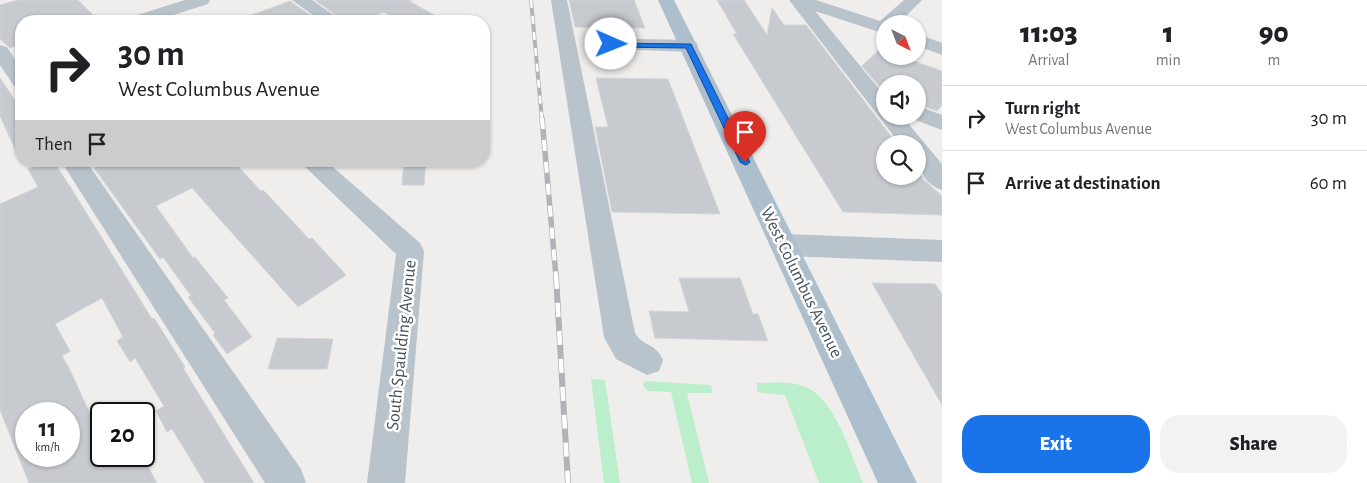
<!DOCTYPE html>
<style>
body{margin:0;font-family:"Alegreya Sans",sans-serif;background:#f2f2f2;color:#202124;height:100vh;display:flex;flex-direction:column;font-size:19px;white-space:nowrap}
*{box-sizing:border-box;margin:0}
p{font-size:16px;color:#757577}
.icon{flex:none;width:28px;height:28px;fill:none;stroke:currentColor;stroke-width:2;stroke-linecap:round;stroke-linejoin:round}
.map{position:relative;flex:1;overflow:hidden}
.panel{display:flex;flex-direction:column;background:#fff;width:425px}
.panel>*{flex:none}
.top-card{position:absolute;left:15px;top:15px;width:475px;height:152px;border-radius:20px;box-shadow:0 1px 4px #0004;background:#fff;color:#202124;overflow:hidden}
.needle{width:32px;rotate:138deg}
.buttons{position:absolute;left:876px;top:15px;display:grid;gap:10px}
.buttons a{display:grid;place-items:center;width:50px;height:50px;border-radius:50%;background:#fff;box-shadow:0 1px 4px #0004;font-size:25px}
.speed{position:absolute;left:15px;top:402px;display:flex;gap:10px;font-size:25px;font-weight:700;text-align:center}
.speed>*{display:grid;place-content:center;width:65px;height:65px;border-radius:50%;background:#fff;box-shadow:0 1px 4px #0004;line-height:1}
.speed small{font-size:12px;font-weight:400}
.speed .limit{border:2px solid #111;border-radius:8px;background:#fff;color:#111}
.pin{position:absolute;display:grid;place-items:center;width:42px;height:42px;color:#fff;margin:-51px -21px;border-radius:50% 50% 50% 0;rotate:-45deg;box-shadow:0 0 5px #0007}
.pin .icon{rotate:45deg}
.me{position:absolute;width:55px;margin:-28px;rotate:91deg;stroke-linejoin:round;filter:drop-shadow(0 0 4px #0008)}
.turn{display:flex;align-items:center;gap:18px;height:105px;padding:0 20px;font-size:22px}
.turn .icon{width:65px;height:65px;stroke-width:2.5}
.turn b{display:block;font-size:35px;line-height:42px}
.then{display:flex;align-items:center;height:48px;padding:0 20px;background:#0003;gap:10px;font-size:19px}
.eta{display:flex;justify-content:space-evenly;align-items:center;height:85px;text-align:center}
.eta b{font-size:30px;font-weight:800;line-height:35px}
.cta{display:flex;gap:10px;margin-top:auto;padding:10px 20px}
.cta a{flex:1;height:58px;border-radius:20px;background:#1a73e8;color:#fff;font-size:20px;font-weight:800;line-height:58px;text-align:center}
.cta a+a{background:#f2f2f2;color:#202124}
ul{padding:0;list-style:none}
li{display:flex;align-items:center;gap:15px;height:65px;padding:0 20px;border-top:1px solid #e0e0e0}
li div{flex:1}
li b{display:block;font-size:19px}
li em{font-style:normal}
main{display:flex;flex:1;min-height:0}
.map>svg:first-child{display:block}
.green{fill:#bbefcc}
.building{fill:#c7cbd0;stroke:#d1d4d9;fill-rule:evenodd}
.lines{fill:none;stroke-linecap:round;stroke-linejoin:round}
.minor{fill:#b9c3cb;fill-rule:evenodd}
.major{fill:#adbfcd;fill-rule:evenodd}
.rail-far2-casing{stroke:#b0b3b8;stroke-width:4}
.rail-far1-casing{stroke:#b0b3b8;stroke-width:5.5}
.rail-casing{stroke:#b0b3b8;stroke-width:6}
.rail-far2{stroke:#fff;stroke-width:2.5;stroke-dasharray:8;stroke-linecap:butt}
.rail-far1{stroke:#fff;stroke-width:4;stroke-dasharray:11;stroke-linecap:butt}
.rail{stroke:#fff;stroke-width:4.5;stroke-dasharray:14;stroke-linecap:butt}
.route{fill:#1a73e8;stroke:#114b97}
.labels{text-anchor:middle;stroke-width:5;stroke-linejoin:round;paint-order:stroke}
.street-label{font-size:18px;fill:#46525b;stroke:#fff}
</style>
<main>
<div class="map">
<svg width="942" height="483" viewBox="0 0 942 483">
<rect width="100%" height="100%" fill="#f0eded"/>
<g class="green">
<polygon points="591,379 605,380 620,483 604,483"/>
<polygon points="644,381 711,385 713,393 687,393 709,483 692,483 671,392 648,391 643,386"/>
<path d="M757,383c14,0 29,-2 43,2 35,9 50,68 63,98h-44l-34,-88 -23,-2 -5,-2z"/>
</g>
<g class="building">
<polygon points="18,0 78,0 99,21 21,21 21,44 10,48 0,39 0,5"/>
<polygon points="315,0 412,0 409,1 445,21 399,21 384,12 363,21 344,21"/>
<polygon points="569,0 634,0 645,28 575,27"/>
<polygon points="717,0 744,0 767,35 772,8 784,25 806,25 897,144 885,144 885,176 918,176 918,167 923,179 942,196 942,215 843,212 733,34 737,34"/>
<polygon points="290,1 318,21 241,21 241,19"/>
<polygon points="880,49 885,51 885,56 900,56 942,71 942,105 937,111 918,104 918,84 885,84 885,93 862,66"/>
<polygon points="0,78 21,109 21,162 0,116"/>
<polygon points="596,78 668,79 720,214 612,212 595,127 608,127"/>
<path d="M46,161h7l18,27 81,131 2,-1 31,49 -2,1 71,115h-49l-33,-54 -5,3 -11,-21 8,-5 -29,-48 -5,4 -13,-21 6,-4 -21,-39 -47,26 15,27 -8,5 8,14 31,68v18h41l15,27h-128l-29,-73v-206l38,-17 -10,-18zM26,414h43v42h-43z"/>
<polygon points="110,161 233,161 261,191 263,190 269,196 309,239 312,238 346,275 298,307 192,188 156,206 193,258 195,257 228,298 224,300 252,337 227,354 213,335 215,333 188,297 191,296 163,257 160,259 94,168"/>
<polygon points="404,161 426,161 424,185 402,185"/>
<polygon points="679,278 740,278 753,314 758,314 768,341 655,338 649,311 689,312"/>
<polygon points="872,283 935,284 942,294 942,405"/>
<polygon points="277,338 333,339 327,369 268,369"/>
</g>
<g class="lines">
<g class="minor">
<polygon points="185,0 210,0 208,4 154,21 128,21 131,17"/>
<polygon points="292,0 312,0 342,21 321,21"/>
<path d="M551,0h16l68,333c8,14 20,9 28,27l-4,11 -12,4 -31,-16 -12,-22z"/>
<path d="M789,0h27l64,21 24,-21h18l-24,24h-13v10l-70,-23 70,85v20h17l40,48v26c-22,-7 -24,-27 -24,-46h-18z"/>
<polygon points="918,34 942,43 942,55 918,46"/>
<polygon points="594,38 689,40 696,42 698,46 696,50 689,52 587,48 585,44 587,40"/>
<polygon points="0,45 7,47 21,68 21,88 14,86 0,65"/>
<polygon points="918,106 942,115 942,130 910,118 918,116"/>
<polygon points="61,161 86,161 301,469 306,483 265,483"/>
<polygon points="299,161 326,161 420,243 424,251 405,483 367,483 396,254"/>
<polygon points="785,234 942,240 942,262 785,256 775,253 771,245 775,237"/>
</g>
<polygon class="major" points="658,0 674,0 917,483 878,483"/>
<defs>
<polyline id="rail-far2" points="531,0 542,120"/>
<polyline id="rail-far1" points="542,118 556,277"/>
<polyline id="rail" points="556,275 568,483"/>
</defs>
<use href="#rail-far2" class="rail-far2-casing"/>
<use href="#rail-far1" class="rail-far1-casing"/>
<use href="#rail" class="rail-casing"/>
<use href="#rail-far2" class="rail-far2"/>
<use href="#rail-far1" class="rail-far1"/>
<use href="#rail" class="rail"/>
</g>
<polygon class="route" points="608,43 691,44 750,162 748,164 745,165 740,162 686,48 611,47 608,46"/>
<g class="labels">
<g class="street-label">
<text transform="translate(802 282) rotate(64)" y="6">West Columbus Avenue</text>
<text transform="translate(401 345) rotate(-84)" y="6">South Spaulding Avenue</text>
</g>
</g>
</svg>
<div class="buttons">
<a><svg class="needle" viewBox="-14 -14 28 28"><path d="M0-13l5 13h-10z" fill="#e53935"/><path d="M0 13l5-13h-10z" fill="#757577"/></svg></a>
<a><svg class="icon" aria-label="sound" viewBox="0 0 24 24"><path d="M4 9h4l5-4v14l-5-4H4zM17 9q2 3 0 6"/></svg></a>
<a><svg class="icon" aria-label="search" viewBox="0 0 24 24"><circle cx="10" cy="10" r="6"/><path d="M15 15l6 6"/></svg></a>
</div>
<div class="speed"><div>11<small>km/h</small></div><div class="limit">20</div></div>
<div class="pin" style="left:745px;top:162px;background:#d93025"><svg class="icon" aria-label="arrive" viewBox="0 0 24 24"><path d="M6 21V4h12l-3 4 3 4H6"/></svg></div>
<svg class="me" style="left:611px;top:44px" viewBox="-20 -20 40 40"><circle r="19" fill="#fff"/><path d="M0-13L10 11 0 6-10 11z" fill="#1a73e8"/></svg>
<div class="top-card">
<div class="turn"><svg class="icon" aria-label="right" viewBox="0 0 24 24"><path d="M7 20v-9h11M14 6l5 5-5 5"/></svg><div><b>30 m</b>West Columbus Avenue</div></div>
<div class="then">Then<svg class="icon" aria-label="arrive" viewBox="0 0 24 24"><path d="M6 21V4h12l-3 4 3 4H6"/></svg></div>
</div>
</div>
<section class="panel">
<div class="eta">
<div><b>11:03</b><p>Arrival</p></div>
<div><b>1</b><p>min</p></div>
<div><b>90</b><p>m</p></div>
</div>
<ul>
<li><svg class="icon" aria-label="right" viewBox="0 0 24 24"><path d="M7 20v-9h11M14 6l5 5-5 5"/></svg><div><b>Turn right</b><p>West Columbus Avenue</p></div><em>30 m</em></li>
<li><svg class="icon" aria-label="arrive" viewBox="0 0 24 24"><path d="M6 21V4h12l-3 4 3 4H6"/></svg><div><b>Arrive at destination</b></div><em>60 m</em></li>
</ul>
<div class="cta"><a>Exit</a><a>Share</a></div>
</section>
</main>
